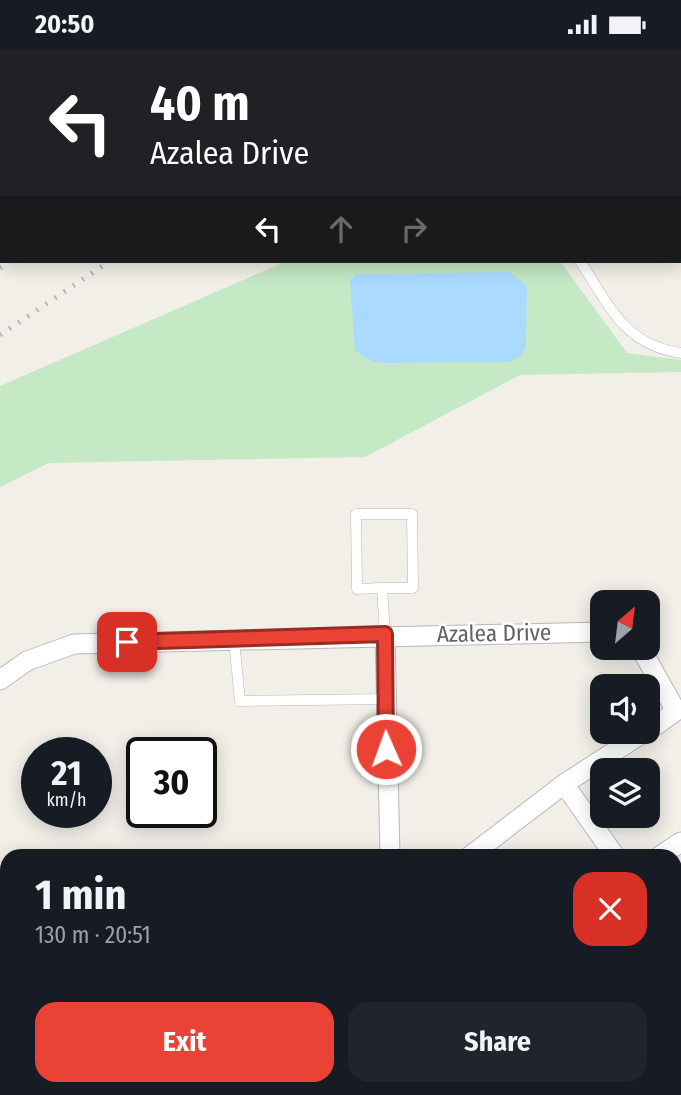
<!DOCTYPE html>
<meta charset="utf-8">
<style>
body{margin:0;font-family:"Fira Sans Condensed",sans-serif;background:#20242c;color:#f1f3f6;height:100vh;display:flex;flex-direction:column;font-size:26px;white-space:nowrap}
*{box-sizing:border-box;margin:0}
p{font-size:23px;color:#9ea1a6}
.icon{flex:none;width:38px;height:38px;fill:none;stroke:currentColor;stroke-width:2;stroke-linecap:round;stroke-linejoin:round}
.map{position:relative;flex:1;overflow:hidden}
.side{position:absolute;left:0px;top:800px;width:682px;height:247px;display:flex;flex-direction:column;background:#171b24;border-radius:21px 21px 0 0;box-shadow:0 4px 18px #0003}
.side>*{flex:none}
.guide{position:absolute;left:0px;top:0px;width:682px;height:214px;box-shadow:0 4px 18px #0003;background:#202124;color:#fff;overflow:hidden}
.needle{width:46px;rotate:28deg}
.fabs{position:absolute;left:590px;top:541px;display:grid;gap:14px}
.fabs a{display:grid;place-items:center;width:70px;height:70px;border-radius:14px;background:#171b24;box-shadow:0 4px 18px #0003;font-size:35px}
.speed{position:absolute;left:21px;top:688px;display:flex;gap:14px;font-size:35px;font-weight:700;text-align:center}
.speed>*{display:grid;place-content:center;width:91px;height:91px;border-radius:50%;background:#171b24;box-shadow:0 4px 18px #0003;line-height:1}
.speed small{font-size:18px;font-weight:400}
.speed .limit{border:4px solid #111;border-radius:10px;background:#fff;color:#111}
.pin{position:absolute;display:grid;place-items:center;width:60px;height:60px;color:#fff;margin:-30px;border-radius:14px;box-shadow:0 4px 10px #0006}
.me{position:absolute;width:77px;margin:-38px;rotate:358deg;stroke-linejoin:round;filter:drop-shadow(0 0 5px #0008)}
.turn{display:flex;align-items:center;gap:24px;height:147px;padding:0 35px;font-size:32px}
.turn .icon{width:91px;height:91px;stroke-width:2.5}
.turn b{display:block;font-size:49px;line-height:60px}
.lanes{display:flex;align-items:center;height:66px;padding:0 35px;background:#0003;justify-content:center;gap:35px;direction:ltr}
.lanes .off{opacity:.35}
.round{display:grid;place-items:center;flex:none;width:74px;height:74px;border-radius:21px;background:#20242c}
.headline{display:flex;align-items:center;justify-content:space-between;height:119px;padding:0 35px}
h1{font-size:42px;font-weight:700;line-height:52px}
.primary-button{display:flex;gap:14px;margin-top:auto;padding:14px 35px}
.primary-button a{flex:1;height:80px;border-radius:21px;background:#ea4335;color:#fff;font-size:28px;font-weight:700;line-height:80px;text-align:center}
.primary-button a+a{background:#20242c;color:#f1f3f6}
.status{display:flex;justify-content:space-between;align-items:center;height:49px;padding:0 35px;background:#171b24;direction:ltr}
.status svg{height:19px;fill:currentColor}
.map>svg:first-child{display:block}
.green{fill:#c5e8c5}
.water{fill:#aadaff}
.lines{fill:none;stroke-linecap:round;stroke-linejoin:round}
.service-casing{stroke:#b5b8bc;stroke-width:11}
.minor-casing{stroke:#b5b8bc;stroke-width:21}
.service{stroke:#fff;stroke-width:10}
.minor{stroke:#fff;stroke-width:19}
.rail{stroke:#b6b7b8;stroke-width:5;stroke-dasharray:2 9;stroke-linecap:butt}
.route-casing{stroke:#982c22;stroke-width:18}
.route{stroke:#ea4335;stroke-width:12}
.labels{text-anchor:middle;stroke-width:5;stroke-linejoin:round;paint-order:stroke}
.street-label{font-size:23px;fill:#5f6368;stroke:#fff}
</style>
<div class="status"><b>20:50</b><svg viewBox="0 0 49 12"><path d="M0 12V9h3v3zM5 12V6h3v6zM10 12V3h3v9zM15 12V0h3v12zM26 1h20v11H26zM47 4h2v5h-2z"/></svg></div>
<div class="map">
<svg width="681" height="1046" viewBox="0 0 681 1046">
<rect width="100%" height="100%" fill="#f1efe8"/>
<polygon class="green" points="287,212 560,212 627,304 681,311 681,323 520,326 365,408 49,414 0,438 0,337"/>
<polygon class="water" points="509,223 527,236 526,295 522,307 509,313 380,314 366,310 355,301 350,232 356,225"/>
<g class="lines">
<defs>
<g id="service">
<polyline points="495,2 498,0"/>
<polyline points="518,2 518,0"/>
<path d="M580,212c29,44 44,84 101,92"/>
<polyline points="382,539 413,539 412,465 356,465 357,540 382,539 385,585"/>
<polyline points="234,591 240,652 385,650"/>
</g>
<g id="minor">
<polyline points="385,585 390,807"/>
<polyline points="640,598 676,662 648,682"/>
<polyline points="0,631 27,612 74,595 602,583"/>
<polyline points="564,735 615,807"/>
<polyline points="470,807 564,735 646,682"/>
<polyline points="660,807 681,793"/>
<polyline points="676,894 681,902"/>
<polyline points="0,998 7,1007"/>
<polyline points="31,1040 36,1046"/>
<polyline points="234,1046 240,1040"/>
<polyline points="385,1046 390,1040"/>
</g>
</defs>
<use href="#service" class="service-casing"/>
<use href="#minor" class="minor-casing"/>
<use href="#service" class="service"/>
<use href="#minor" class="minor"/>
<g class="rail">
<polyline points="151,2 154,0"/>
<polyline points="248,2 251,0"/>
<polyline points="272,2 274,0"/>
<polyline points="294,2 297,0"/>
<polyline points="316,2 319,0"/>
<polyline points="418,2 421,0"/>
<polyline points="0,105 2,104"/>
<polyline points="0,172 2,171"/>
<polyline points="0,188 2,187"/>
<polyline points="0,203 2,202"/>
<polyline points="0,219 10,212"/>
<polyline points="0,286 110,212"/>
</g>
</g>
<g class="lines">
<defs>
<polyline id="route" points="127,593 385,585 386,700"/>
</defs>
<use href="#route" class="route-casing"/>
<use href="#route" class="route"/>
</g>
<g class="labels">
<g class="street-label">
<text transform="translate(494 584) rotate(-1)" y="8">Azalea Drive</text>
</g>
</g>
</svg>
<div class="fabs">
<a><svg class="needle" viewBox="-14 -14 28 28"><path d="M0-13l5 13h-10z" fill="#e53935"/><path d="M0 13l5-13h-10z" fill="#9ea1a6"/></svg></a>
<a><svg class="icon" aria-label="sound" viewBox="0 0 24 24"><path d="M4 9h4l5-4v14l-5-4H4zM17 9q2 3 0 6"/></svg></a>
<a><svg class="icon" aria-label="layers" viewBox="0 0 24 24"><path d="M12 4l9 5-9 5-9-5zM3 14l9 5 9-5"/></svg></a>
</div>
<div class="speed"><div>21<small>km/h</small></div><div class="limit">30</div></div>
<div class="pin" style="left:127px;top:593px;background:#d93025"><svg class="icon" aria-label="arrive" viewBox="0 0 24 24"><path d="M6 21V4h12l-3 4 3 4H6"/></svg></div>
<svg class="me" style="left:386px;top:700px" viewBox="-20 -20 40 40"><circle r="17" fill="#ea4335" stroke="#fff" stroke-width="3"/><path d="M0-11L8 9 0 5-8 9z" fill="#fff"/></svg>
<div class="guide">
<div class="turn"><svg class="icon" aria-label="left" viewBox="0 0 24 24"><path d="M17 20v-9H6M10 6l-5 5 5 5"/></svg><div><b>40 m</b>Azalea Drive</div></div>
<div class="lanes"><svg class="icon" aria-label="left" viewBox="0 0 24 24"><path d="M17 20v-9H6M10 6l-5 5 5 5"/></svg><svg class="icon off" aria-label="ahead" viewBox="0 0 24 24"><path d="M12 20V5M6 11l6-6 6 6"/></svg><svg class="icon off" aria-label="right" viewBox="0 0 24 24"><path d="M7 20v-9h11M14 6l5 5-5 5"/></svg></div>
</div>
<section class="side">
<div class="headline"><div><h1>1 min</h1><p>130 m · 20:51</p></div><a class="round" style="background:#d93025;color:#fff"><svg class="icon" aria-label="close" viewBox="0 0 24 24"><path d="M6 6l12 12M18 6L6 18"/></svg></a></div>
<div class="primary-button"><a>Exit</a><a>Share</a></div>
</section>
</div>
